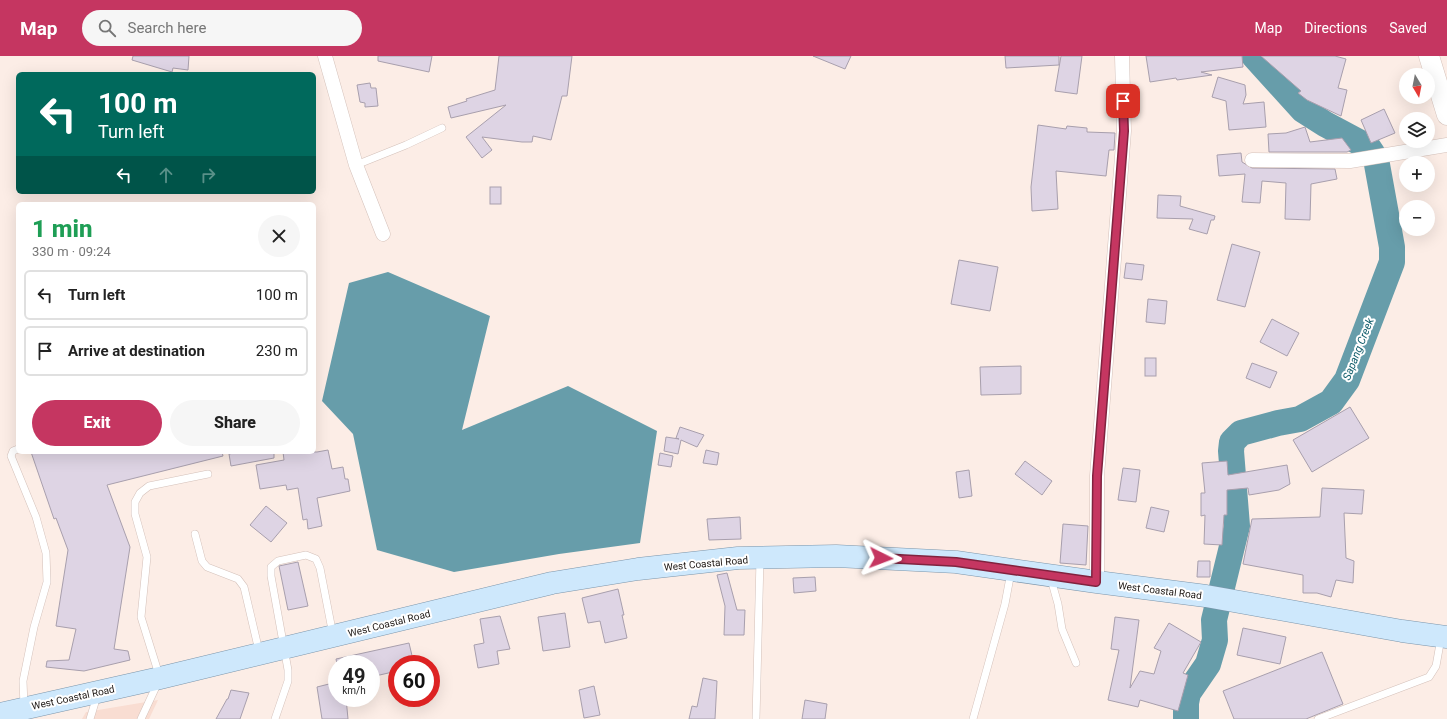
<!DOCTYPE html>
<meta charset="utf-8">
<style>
body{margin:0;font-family:Roboto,sans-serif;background:#f6f6f6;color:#222;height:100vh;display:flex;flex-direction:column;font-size:15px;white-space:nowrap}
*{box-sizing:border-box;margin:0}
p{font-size:13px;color:#767676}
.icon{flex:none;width:22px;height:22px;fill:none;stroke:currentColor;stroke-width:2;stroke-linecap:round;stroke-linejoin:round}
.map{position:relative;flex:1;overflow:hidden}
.details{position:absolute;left:16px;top:146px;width:300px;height:252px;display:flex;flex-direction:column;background:#fff;border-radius:6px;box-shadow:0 4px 16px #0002}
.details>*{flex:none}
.banner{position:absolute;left:16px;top:16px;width:300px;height:122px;border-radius:6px;box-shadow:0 4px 16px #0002;background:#00695c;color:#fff;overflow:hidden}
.needle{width:26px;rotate:170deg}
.fabs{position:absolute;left:1399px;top:12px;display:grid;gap:8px}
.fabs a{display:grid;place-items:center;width:36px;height:36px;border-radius:50%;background:#fff;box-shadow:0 4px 16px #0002;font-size:20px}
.speed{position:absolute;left:328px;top:599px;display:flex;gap:8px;font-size:20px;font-weight:700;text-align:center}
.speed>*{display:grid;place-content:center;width:52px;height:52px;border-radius:50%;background:#fff;box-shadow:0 4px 16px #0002;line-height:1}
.speed small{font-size:10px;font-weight:400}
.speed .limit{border:6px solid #d22;background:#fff;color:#111}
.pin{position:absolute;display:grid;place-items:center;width:34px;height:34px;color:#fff;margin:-17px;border-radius:8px;box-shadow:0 2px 6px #0006}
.me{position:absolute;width:44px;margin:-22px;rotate:93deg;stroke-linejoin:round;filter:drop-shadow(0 0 3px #0008)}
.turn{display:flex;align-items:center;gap:14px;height:84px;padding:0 16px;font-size:18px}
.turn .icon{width:52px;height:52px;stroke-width:2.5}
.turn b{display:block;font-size:28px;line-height:34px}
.lanes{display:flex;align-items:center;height:38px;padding:0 16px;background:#0003;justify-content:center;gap:20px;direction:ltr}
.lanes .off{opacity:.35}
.round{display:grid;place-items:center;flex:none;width:42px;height:42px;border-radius:21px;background:#f6f6f6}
.headline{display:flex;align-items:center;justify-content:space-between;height:68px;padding:0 16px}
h1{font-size:24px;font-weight:800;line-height:30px;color:#1e9e55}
.action{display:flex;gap:8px;margin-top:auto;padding:8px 16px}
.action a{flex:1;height:46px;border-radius:24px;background:#c53661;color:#fff;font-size:16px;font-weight:800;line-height:46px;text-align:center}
.action a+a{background:#f6f6f6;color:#222}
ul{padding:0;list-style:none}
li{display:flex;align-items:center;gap:12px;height:50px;margin:0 8px 6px;padding:0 8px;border:2px solid #e0e0e0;border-radius:6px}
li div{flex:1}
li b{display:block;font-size:15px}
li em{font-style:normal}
header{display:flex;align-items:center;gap:24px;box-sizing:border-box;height:56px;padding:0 20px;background:#c53661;color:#fff}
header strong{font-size:19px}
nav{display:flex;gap:22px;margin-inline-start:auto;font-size:14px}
.search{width:280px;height:36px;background:#f6f6f6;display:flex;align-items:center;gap:10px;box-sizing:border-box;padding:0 14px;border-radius:22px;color:#767676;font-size:15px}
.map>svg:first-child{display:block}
.built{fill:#f9ddd2}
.water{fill:#679daa}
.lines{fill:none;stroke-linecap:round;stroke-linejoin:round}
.river{stroke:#679daa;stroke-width:26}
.building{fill:#ded4e4;stroke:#a89fad}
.lane-casing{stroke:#d4c1ba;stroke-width:8}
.street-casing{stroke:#d4c1ba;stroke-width:15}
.secondary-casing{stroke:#d4c1ba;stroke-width:21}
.primary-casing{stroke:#7c95aa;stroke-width:23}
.lane{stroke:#fff;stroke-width:7}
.street{stroke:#fff;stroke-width:14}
.secondary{stroke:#fff;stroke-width:20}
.primary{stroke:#cee8fc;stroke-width:22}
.route-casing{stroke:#80233f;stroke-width:10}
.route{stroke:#c53661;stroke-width:7}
.labels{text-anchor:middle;stroke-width:4;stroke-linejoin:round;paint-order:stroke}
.street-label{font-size:10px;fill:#1e1815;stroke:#fff}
.water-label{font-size:11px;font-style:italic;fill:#0f5c6a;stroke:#fff}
</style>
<header>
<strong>Map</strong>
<div class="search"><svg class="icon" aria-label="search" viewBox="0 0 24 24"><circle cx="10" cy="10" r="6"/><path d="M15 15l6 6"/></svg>Search here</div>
<nav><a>Map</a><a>Directions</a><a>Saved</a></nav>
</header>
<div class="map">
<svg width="1447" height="663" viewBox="0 0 1447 663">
<rect width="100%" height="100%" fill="#fcede6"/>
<polygon class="built" points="158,644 149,663 82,663 86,656"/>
<polygon class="water" points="388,216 490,260 462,374 568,330 657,375 640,487 559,498 454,516 377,494 353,378 322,345 349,227"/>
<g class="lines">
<polyline class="river" points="1186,663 1186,647 1188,637 1208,608 1215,584 1214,564 1237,470 1231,395 1232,386 1241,377 1278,367 1300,363 1331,346 1347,324 1392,206 1392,191 1376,103 1368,91 1325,68 1303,54 1254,0"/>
</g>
<g class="building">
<polygon points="133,0 189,0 188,14 173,12 172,16 132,4"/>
<polygon points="378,0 432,0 429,16 378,5"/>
<polygon points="499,0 572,0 567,40 562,40 551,84 533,80 532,86 522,86 482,81 492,94 482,102 466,81 506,49 451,62 448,51 467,45 466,43 495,34"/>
<polygon points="813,0 851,0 845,13"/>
<polygon points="1005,0 1059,0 1059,9 1006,12"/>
<polygon points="1061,0 1082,0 1077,38 1055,35"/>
<polygon points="1146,0 1242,0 1243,11 1201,16 1212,19 1177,24 1176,22 1150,26"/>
<polygon points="1261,0 1335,0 1346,3 1338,32 1347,34 1341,60 1307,44 1298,37 1301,35"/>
<polygon points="1218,21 1245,29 1246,39 1243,48 1264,46 1266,71 1229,74 1226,45 1212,41"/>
<polygon points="370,27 371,32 376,32 378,50 365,51 365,47 360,46 357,29"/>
<polygon points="1384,53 1395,77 1371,87 1361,64"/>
<polygon points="1038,69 1066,73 1067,70 1087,72 1087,76 1115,77 1114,94 1109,94 1106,120 1056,115 1058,153 1032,155 1031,131"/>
<polygon points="1305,71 1310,86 1342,82 1351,94 1347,96 1269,96 1268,78 1286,77"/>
<polygon points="1241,97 1242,106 1252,112 1335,113 1337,123 1311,128 1310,164 1285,163 1286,127 1262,125 1260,147 1242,146 1245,118 1219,120 1217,99"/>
<rect x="490" y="131" width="11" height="17"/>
<polygon points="1158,139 1181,140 1180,150 1215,160 1214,164 1211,164 1207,178 1189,173 1193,163 1157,162"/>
<polygon points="1232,188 1260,196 1245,251 1217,244"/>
<polygon points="959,204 998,211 990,255 951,248"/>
<polygon points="1126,207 1144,209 1142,224 1124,222"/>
<polygon points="1148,243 1167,245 1165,268 1146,266"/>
<polygon points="1272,263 1299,277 1287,300 1260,286"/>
<rect x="1145" y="302" width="11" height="18"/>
<polygon points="1252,307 1277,316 1270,332 1246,322"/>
<polygon points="1021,310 1021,338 981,339 980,311"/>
<polygon points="1350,351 1369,382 1312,416 1293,384"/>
<polygon points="680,371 704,379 697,391 681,384 678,398 664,395 666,381 679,383 676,382"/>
<polygon points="328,394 332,413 343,411 345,423 348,423 350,435 317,442 322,470 308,473 307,463 303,464 298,432 287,434 286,429 260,433 256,409 284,404 283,396 317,396"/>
<polygon points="706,394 719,397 717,409 703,407"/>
<polygon points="31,396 222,396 223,400 107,429 130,491 114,593 128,595 130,604 84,615 46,611 47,605 69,604 76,573 56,570 68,494 56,462 54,463"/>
<polygon points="239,396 274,396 274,402 231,410 229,398"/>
<polygon points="660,397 673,400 671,411 658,409"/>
<polygon points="1025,405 1052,425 1042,439 1015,418"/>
<polygon points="1227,405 1228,419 1287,409 1290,428 1279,434 1249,439 1248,432 1227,434 1227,459 1224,459 1222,489 1204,488 1205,459 1201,460 1201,437 1205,437 1202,407"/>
<polygon points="1123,412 1140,414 1136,446 1118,444"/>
<polygon points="969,414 972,440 959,442 956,416"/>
<polygon points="1322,432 1364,434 1362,458 1344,457 1346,502 1354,505 1353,527 1336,524 1331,541 1317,537 1303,537 1303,519 1243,508 1252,463 1320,461"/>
<polygon points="266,450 287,467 271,486 250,469"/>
<polygon points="1151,451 1169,455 1164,476 1146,472"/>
<polygon points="740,461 741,483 709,484 707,463"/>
<polygon points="1063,468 1088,470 1086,509 1060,507"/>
<polygon points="1198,505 1210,505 1210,521 1197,521"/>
<polygon points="298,506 308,550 288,554 279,510"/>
<polygon points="727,517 737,554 745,554 744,579 724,579 725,550 717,519"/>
<polygon points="815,521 816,535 794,537 793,522"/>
<polygon points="618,533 624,559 622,559 627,582 605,587 600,565 588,567 582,542"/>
<polygon points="565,557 570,591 543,595 538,561"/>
<polygon points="500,560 510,593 497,595 499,608 478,612 474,589 484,587 480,563"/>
<polygon points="1115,561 1139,564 1130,632 1140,615 1154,618 1161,595 1154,592 1169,567 1201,586 1183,617 1188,619 1178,655 1140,644 1138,651 1108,644 1119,594 1111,593"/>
<polygon points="1243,572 1286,581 1280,608 1237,599"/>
<polygon points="409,587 414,608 397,608 397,615 371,621 371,608 337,608 336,603"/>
<polygon points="1322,596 1343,648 1306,663 1234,663 1223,635"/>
<polygon points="703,622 717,625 715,663 689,663 692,650 697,651"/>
<polygon points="337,626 337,642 346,642 348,663 322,663 317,631"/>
<polygon points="594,630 600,659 584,662 579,634"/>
<polygon points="231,634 249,637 240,663 216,663 227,643 228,643"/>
<polygon points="805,644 827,648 825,663 802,663"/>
</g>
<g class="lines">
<defs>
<g id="lane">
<polyline points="356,109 406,89 442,72"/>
<polyline points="18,393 13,395 11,400 36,461 46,497 47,526 34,571 23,625 24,650"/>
<polyline points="195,478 202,505 207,511 238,523 244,531 259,595"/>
<polyline points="1051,523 1058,548 1062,573 1076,607"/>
<polyline points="90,663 97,640"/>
<polyline points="141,663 160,622 141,561 147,501 135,458 135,446 140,437 149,430 208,418"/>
<polyline points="275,663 288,625 288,614 271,520 271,511 278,505 306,499 316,503 320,512 333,579"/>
<polyline points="756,663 760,503"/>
<polyline points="973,663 1005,548 1011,516"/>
<polyline points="1318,663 1429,621 1436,610 1441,582"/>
</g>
<g id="street">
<polyline points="325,0 356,109 383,178"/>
<polyline points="1252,104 1350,105 1447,89"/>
<polyline points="1097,526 1097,420 1124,75 1122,0"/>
</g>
<polyline id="secondary" points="1429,0 1447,59"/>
<polyline id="primary" points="0,658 160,622 552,527 638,513 738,502 836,500 956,506 1097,526 1206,540 1402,575 1447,581"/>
</defs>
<use href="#lane" class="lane-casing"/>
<use href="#street" class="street-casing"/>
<use href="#secondary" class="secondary-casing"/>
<use href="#primary" class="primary-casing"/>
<use href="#lane" class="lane"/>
<use href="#street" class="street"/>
<use href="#secondary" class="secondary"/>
<use href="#primary" class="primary"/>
</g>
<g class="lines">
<defs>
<polyline id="route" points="881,502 956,506 1096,526 1097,420 1124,75 1123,45"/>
</defs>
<use href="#route" class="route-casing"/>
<use href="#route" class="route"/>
</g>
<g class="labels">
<g class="street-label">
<text transform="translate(706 507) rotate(-5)" y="4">West Coastal Road</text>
<text transform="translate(1160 534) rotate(7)" y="4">West Coastal Road</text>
<text transform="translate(389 567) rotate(-14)" y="4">West Coastal Road</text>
<text transform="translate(73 641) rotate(-12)" y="4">West Coastal Road</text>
</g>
<g class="water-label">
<text transform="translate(1358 293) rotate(-68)" y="4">Sapang Creek</text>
</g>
</g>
</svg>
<div class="fabs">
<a><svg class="needle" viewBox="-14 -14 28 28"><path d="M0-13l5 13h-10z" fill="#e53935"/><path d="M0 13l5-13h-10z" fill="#767676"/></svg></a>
<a><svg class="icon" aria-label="layers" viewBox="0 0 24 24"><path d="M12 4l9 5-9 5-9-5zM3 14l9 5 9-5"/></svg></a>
<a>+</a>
<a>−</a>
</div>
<div class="speed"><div>49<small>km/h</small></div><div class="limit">60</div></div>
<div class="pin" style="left:1123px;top:45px;background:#d93025"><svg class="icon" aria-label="arrive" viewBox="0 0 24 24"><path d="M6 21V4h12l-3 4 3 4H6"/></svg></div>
<svg class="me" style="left:881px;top:502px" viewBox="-20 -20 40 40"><path d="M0-17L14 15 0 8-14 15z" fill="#c53661" stroke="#fff" stroke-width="4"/></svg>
<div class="banner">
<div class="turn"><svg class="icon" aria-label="left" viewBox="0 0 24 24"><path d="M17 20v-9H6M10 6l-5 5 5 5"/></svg><div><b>100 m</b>Turn left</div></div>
<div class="lanes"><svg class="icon" aria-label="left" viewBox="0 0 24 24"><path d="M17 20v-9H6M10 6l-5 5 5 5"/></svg><svg class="icon off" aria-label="ahead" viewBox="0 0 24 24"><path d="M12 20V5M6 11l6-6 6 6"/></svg><svg class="icon off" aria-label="right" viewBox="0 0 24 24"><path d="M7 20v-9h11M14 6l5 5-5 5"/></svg></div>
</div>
<section class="details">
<div class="headline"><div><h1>1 min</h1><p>330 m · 09:24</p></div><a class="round"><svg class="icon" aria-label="close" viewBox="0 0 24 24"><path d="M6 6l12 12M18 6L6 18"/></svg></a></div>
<ul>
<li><svg class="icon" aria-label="left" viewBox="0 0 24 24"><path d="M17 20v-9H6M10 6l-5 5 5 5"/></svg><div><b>Turn left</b></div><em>100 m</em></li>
<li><svg class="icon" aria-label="arrive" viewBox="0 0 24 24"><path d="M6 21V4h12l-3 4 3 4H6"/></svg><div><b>Arrive at destination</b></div><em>230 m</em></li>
</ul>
<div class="action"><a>Exit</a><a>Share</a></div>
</section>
</div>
